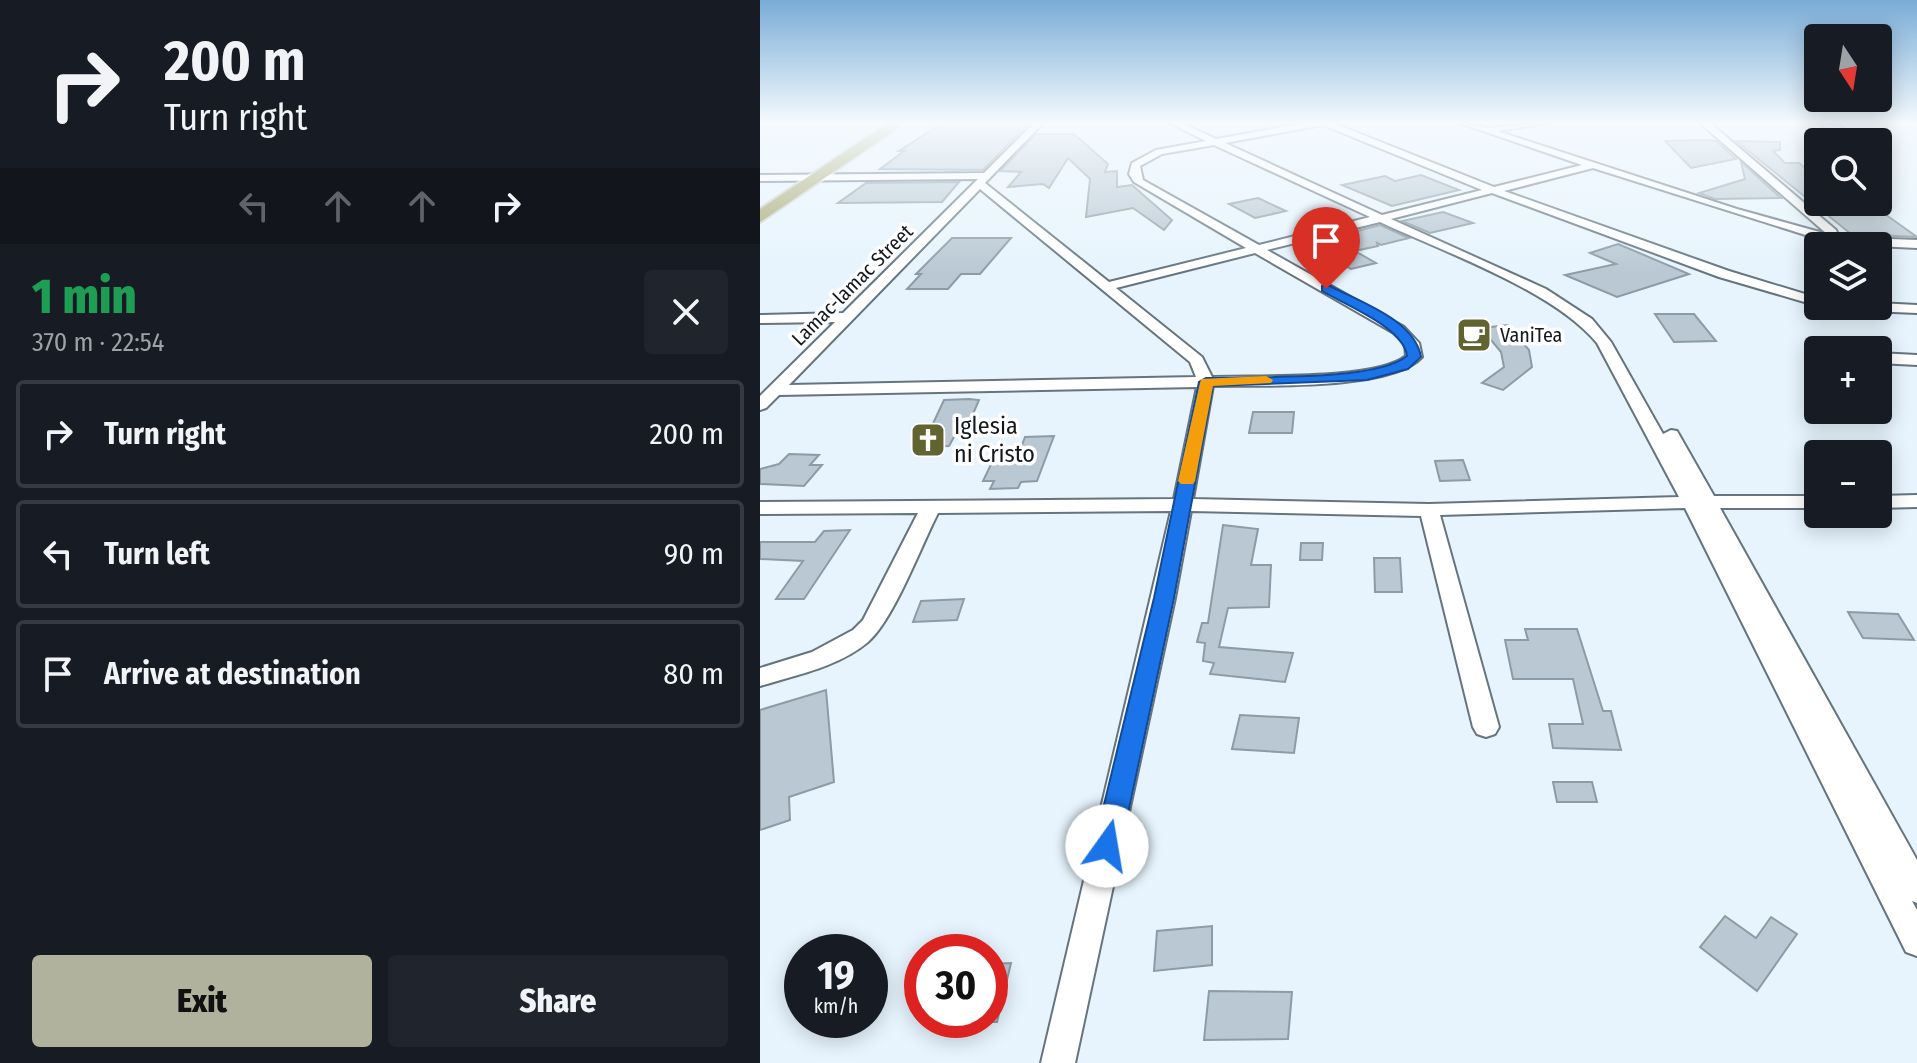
<!DOCTYPE html>
<meta charset="utf-8">
<style>
body{margin:0;font-family:"Fira Sans Condensed",sans-serif;background:#20242c;color:#f1f3f6;height:100vh;display:flex;flex-direction:column;font-size:30px;white-space:nowrap}
*{box-sizing:border-box;margin:0}
p{font-size:26px;color:#9ea1a6}
.icon{flex:none;width:44px;height:44px;fill:none;stroke:currentColor;stroke-width:2;stroke-linecap:round;stroke-linejoin:round}
.map{position:relative;flex:1;overflow:hidden}
.details{display:flex;flex-direction:column;background:#171b24;width:760px}
.details>*{flex:none}
.banner{background:#171b24;color:#f1f3f6;overflow:hidden}
.needle{width:52px;rotate:168deg}
.controls{position:absolute;left:1044px;top:24px;display:grid;gap:16px}
.controls a{display:grid;place-items:center;width:88px;height:88px;border-radius:8px;background:#171b24;box-shadow:0 4px 20px #0003;font-size:40px}
.speed{position:absolute;left:24px;top:934px;display:flex;gap:16px;font-size:40px;font-weight:700;text-align:center}
.speed>*{display:grid;place-content:center;width:104px;height:104px;border-radius:50%;background:#171b24;box-shadow:0 4px 20px #0003;line-height:1}
.speed small{font-size:20px;font-weight:400}
.speed .limit{border:12px solid #d22;background:#fff;color:#111}
.pin{position:absolute;display:grid;place-items:center;width:68px;height:68px;color:#fff;margin:-82px -34px;border-radius:50% 50% 50% 0;rotate:-45deg;box-shadow:0 0 8px #0007}
.pin .icon{rotate:45deg}
.me{position:absolute;width:88px;margin:-44px;rotate:13deg;stroke-linejoin:round;filter:drop-shadow(0 0 6px #0008)}
.turn{display:flex;align-items:center;gap:28px;height:168px;padding:0 32px;font-size:36px}
.turn .icon{width:104px;height:104px;stroke-width:2.5}
.turn b{display:block;font-size:56px;line-height:68px}
.lanes{display:flex;align-items:center;height:76px;padding:0 32px;background:#0003;justify-content:center;gap:40px;direction:ltr}
.lanes .off{opacity:.35}
.round{display:grid;place-items:center;flex:none;width:84px;height:84px;border-radius:8px;background:#20242c}
.headline{display:flex;align-items:center;justify-content:space-between;height:136px;padding:0 32px}
h1{font-size:48px;font-weight:800;line-height:60px;color:#1e9e55}
.action{display:flex;gap:16px;margin-top:auto;padding:16px 32px}
.action a{flex:1;height:92px;border-radius:8px;background:#b0b29d;color:#111;font-size:32px;font-weight:800;line-height:92px;text-align:center}
.action a+a{background:#20242c;color:#f1f3f6}
ul{padding:0;list-style:none}
li{display:flex;align-items:center;gap:24px;height:108px;margin:0 16px 12px;padding:0 16px;border:4px solid #363941;border-radius:8px}
li div{flex:1}
li b{display:block;font-size:30px}
li em{font-style:normal}
main{display:flex;flex:1;min-height:0}
.map>svg:first-child{display:block}
.building{fill:#b9c8d3;stroke:#8c9ba5;stroke-width:2}
.lines{fill:none;stroke-linecap:round;stroke-linejoin:round}
.minor-casing{stroke:#66747e;stroke-width:4}
.trunk-casing{stroke:#d0d1d2;stroke-width:4}
.minor{fill:#fff;fill-rule:evenodd}
.trunk{fill:#a6a86e;fill-rule:evenodd}
.route{fill:#1a73e8;stroke:#114b97;stroke-width:2}
.slow{fill:#f59e0b}
.labels{text-anchor:middle;stroke-width:7;stroke-linejoin:round;paint-order:stroke}
.far-street-label{font-size:20px;fill:#13181c;stroke:#fff}
.far-poi-label{font-size:20px;fill:#13181c;stroke:#fff;text-anchor:start}
.poi-label{font-size:24px;fill:#13181c;stroke:#fff;text-anchor:start}
</style>
<main>
<section class="details">
<div class="banner">
<div class="turn"><svg class="icon" aria-label="right" viewBox="0 0 24 24"><path d="M7 20v-9h11M14 6l5 5-5 5"/></svg><div><b>200 m</b>Turn right</div></div>
<div class="lanes"><svg class="icon off" aria-label="left" viewBox="0 0 24 24"><path d="M17 20v-9H6M10 6l-5 5 5 5"/></svg><svg class="icon off" aria-label="ahead" viewBox="0 0 24 24"><path d="M12 20V5M6 11l6-6 6 6"/></svg><svg class="icon off" aria-label="ahead" viewBox="0 0 24 24"><path d="M12 20V5M6 11l6-6 6 6"/></svg><svg class="icon" aria-label="right" viewBox="0 0 24 24"><path d="M7 20v-9h11M14 6l5 5-5 5"/></svg></div>
</div>
<div class="headline"><div><h1>1 min</h1><p>370 m · 22:54</p></div><a class="round"><svg class="icon" aria-label="close" viewBox="0 0 24 24"><path d="M6 6l12 12M18 6L6 18"/></svg></a></div>
<ul>
<li><svg class="icon" aria-label="right" viewBox="0 0 24 24"><path d="M7 20v-9h11M14 6l5 5-5 5"/></svg><div><b>Turn right</b></div><em>200 m</em></li>
<li><svg class="icon" aria-label="left" viewBox="0 0 24 24"><path d="M17 20v-9H6M10 6l-5 5 5 5"/></svg><div><b>Turn left</b></div><em>90 m</em></li>
<li><svg class="icon" aria-label="arrive" viewBox="0 0 24 24"><path d="M6 21V4h12l-3 4 3 4H6"/></svg><div><b>Arrive at destination</b></div><em>80 m</em></li>
</ul>
<div class="action"><a>Exit</a><a>Share</a></div>
</section>
<div class="map">
<svg width="1157" height="1063" viewBox="0 0 1157 1063">
<rect width="100%" height="100%" fill="#e7f4fd"/>
<g class="building">
<polygon points="182,123 269,123 223,170 120,169 144,151 139,151"/>
<polygon points="276,134 314,134 348,164 345,172 357,171 357,187 372,185 412,220 404,230 373,208 326,217 330,179 308,158 289,188 283,184 248,187 261,172 240,171"/>
<polygon points="946,140 956,141 976,159 931,168 905,141"/>
<polygon points="976,141 1020,142 1020,150 1013,151 1025,163 1039,163 1058,178 1058,202 1108,202 1157,237 1091,234"/>
<polygon points="981,162 1021,198 955,199 939,193 985,179"/>
<polygon points="661,175 699,190 632,206 582,185 625,176 635,181"/>
<polygon points="199,182 182,202 78,203 106,183"/>
<polygon points="498,198 526,211 495,218 469,204"/>
<polygon points="683,212 713,223 670,233 642,221"/>
<polygon points="620,225 649,238 621,245 617,243 618,246 595,251 616,263 591,269 548,244"/>
<polygon points="192,238 251,238 220,274 201,274 188,289 147,289 161,274 156,274"/>
<polygon points="858,244 929,274 857,297 805,275 856,264 830,253"/>
<polygon points="895,314 934,314 956,341 914,342"/>
<polygon points="748,325 769,350 772,367 743,390 722,383 744,367 741,352 721,328"/>
<polygon points="209,399 219,400 207,428 199,428 189,446 162,447 184,400"/>
<polygon points="493,412 534,412 532,433 489,433"/>
<polygon points="294,436 277,481 261,482 258,488 230,489 234,481 223,481 235,456 258,456 265,437"/>
<polygon points="29,454 59,455 50,465 62,465 44,486 0,484 0,469 19,464"/>
<polygon points="703,460 710,480 680,481 675,461"/>
<polygon points="463,525 498,529 491,565 511,565 509,607 468,608 459,647 533,653 525,682 450,674 454,663 443,661 445,643 437,642 442,623 448,623"/>
<polygon points="90,530 44,599 16,599 43,561 0,559 0,542 55,542 64,531"/>
<polygon points="541,543 563,543 562,560 540,560"/>
<polygon points="614,558 640,558 642,592 615,592"/>
<polygon points="204,599 197,620 153,622 161,601"/>
<polygon points="1088,612 1138,614 1154,640 1103,638"/>
<polygon points="765,629 817,629 843,711 851,711 861,750 793,748 789,724 823,724 813,679 753,679 745,640 768,640"/>
<polygon points="66,690 74,782 29,797 30,820 0,830 0,710"/>
<polygon points="480,715 539,718 534,753 472,749"/>
<polygon points="793,782 832,782 837,802 797,802"/>
<polygon points="965,916 996,938 1011,917 1037,934 997,991 940,947"/>
<polygon points="452,926 452,965 394,971 397,931"/>
<polygon points="251,963 237,1022 230,1022 230,964"/>
<polygon points="449,991 532,992 528,1039 444,1040"/>
</g>
<g class="lines">
<defs>
<g id="minor">
<path d="M274,123h9l-58,60 124,99 137,-34 -112,-66 -5,-8 3,-11 24,-13 50,-9 -36,-18h12l34,16 89,-16h28l161,64 88,-22 -122,-42 27,5 60,-5 -50,8 240,78 90,25 -127,-111h10l126,107 3,7 78,3v8l-83,-4 -241,-76 -89,23 225,80 89,27v8l-99,-29 -227,-84 -101,26 155,70 46,30 19,23 52,92 8,-4 6,1 37,65h104v12h-98l197,352v43l-5,-2 5,9v46l-11,-4 -221,-444 -245,7 59,212 -4,7 -9,3 -9,-3 -4,-7 -52,-211 -230,-5 -16,87 -100,465h-34l130,-552 -233,2c-17,33 -44,106 -70,129 -30,25 -72,33 -108,44v-18l52,-16 41,-22 10,-10 55,-107 -158,1v-12l414,-3 23,-112 -418,8 -13,13 -6,2v-14l75,-74 -75,1v-8l83,-2 135,-134 -218,2v-6l224,-2zM563,125l159,65 -100,25 -157,-72zM454,145l156,72 -111,28 -116,-65 -3,-14 22,-12zM220,189l210,173 6,15 -407,8zM620,222c64,30 173,68 217,121l82,154 -250,7 -236,-5 20,-113c47,-1 179,5 209,-29l-3,-14 -15,-16 -137,-77zM495,253l139,80 11,11 1,12c-32,25 -150,19 -194,21l-10,-20 -86,-69z"/>
<polygon points="1058,123 1080,126 1103,142 1092,142"/>
<polygon points="1118,303 1157,305 1157,313 1086,310 1079,306 1118,306"/>
<polygon points="1118,353 1157,355 1157,365 1118,363"/>
<polygon points="1157,495 1157,507 1118,508 1118,496"/>
</g>
<polygon id="trunk" points="128,123 145,123 0,222 0,209"/>
</defs>
<use href="#minor" class="minor-casing"/>
<use href="#trunk" class="trunk-casing"/>
<use href="#minor" class="minor"/>
<use href="#trunk" class="trunk"/>
</g>
<linearGradient id="sky" x2="0" y2="1"><stop stop-color="#79acd6"/><stop offset="0.45" stop-color="#f4fafe"/><stop offset="1" stop-color="#f4fafe" stop-opacity="0"/></linearGradient>
<rect width="1157" height="272" fill="url(#sky)"/>
<path class="route" d="M562,286h8c30,16 85,34 91,71l-13,12 -41,11 -154,6 -39,212 -53,248 -4,8 -10,3 -9,-3 -4,-8 60,-248 45,-216 7,-4c45,-2 169,4 201,-22 -3,-28 -61,-51 -85,-65z"/>
<polygon class="slow" points="506,376 513,380 511,383 453,386 435,481 433,484 421,484 418,481 441,379"/>
<defs>
<symbol id="cafe-square" viewBox="-11 -11 22 22"><rect x="-9" y="-9" width="18" height="18" rx="4" fill="#616330" stroke="#fff"/><path d="M-5.5-4.5H6V0H3Q3 3.5 0 3.5H-2.5Q-5.5 3.5-5.5 0ZM3-3.2v2h1.7v-2ZM-6 4.5H4V6H-6Z" fill="#fff"/></symbol>
<symbol id="church-square" viewBox="-11 -11 22 22"><rect x="-9" y="-9" width="18" height="18" rx="4" fill="#616330" stroke="#fff"/><path d="M-1.2-6h2.4v3.5h3.3v2.4h-3.3V6h-2.4V-.1h-3.3v-2.4h3.3Z" fill="#fff"/></symbol>
</defs>
<g fill-rule="evenodd">
<use href="#cafe-square" x="694" y="315" width="40" height="40"/>
<use href="#church-square" x="148" y="420" width="40" height="40"/>
</g>
<g class="labels">
<g class="far-street-label">
<text transform="translate(92 285) rotate(-45)" y="7">Lamac-lamac Street</text>
</g>
<g class="far-poi-label">
<text x="740" y="342">VaniTea</text>
</g>
<g class="poi-label">
<text x="194" y="434">Iglesia<tspan x="194" dy="28">ni Cristo</tspan></text>
</g>
</g>
</svg>
<div class="controls">
<a><svg class="needle" viewBox="-14 -14 28 28"><path d="M0-13l5 13h-10z" fill="#e53935"/><path d="M0 13l5-13h-10z" fill="#9ea1a6"/></svg></a>
<a><svg class="icon" aria-label="search" viewBox="0 0 24 24"><circle cx="10" cy="10" r="6"/><path d="M15 15l6 6"/></svg></a>
<a><svg class="icon" aria-label="layers" viewBox="0 0 24 24"><path d="M12 4l9 5-9 5-9-5zM3 14l9 5 9-5"/></svg></a>
<a>+</a>
<a>−</a>
</div>
<div class="speed"><div>19<small>km/h</small></div><div class="limit">30</div></div>
<div class="pin" style="left:566px;top:289px;background:#d93025"><svg class="icon" aria-label="arrive" viewBox="0 0 24 24"><path d="M6 21V4h12l-3 4 3 4H6"/></svg></div>
<svg class="me" style="left:347px;top:846px" viewBox="-20 -20 40 40"><circle r="19" fill="#fff"/><path d="M0-13L10 11 0 6-10 11z" fill="#1a73e8"/></svg>
</div>
</main>
